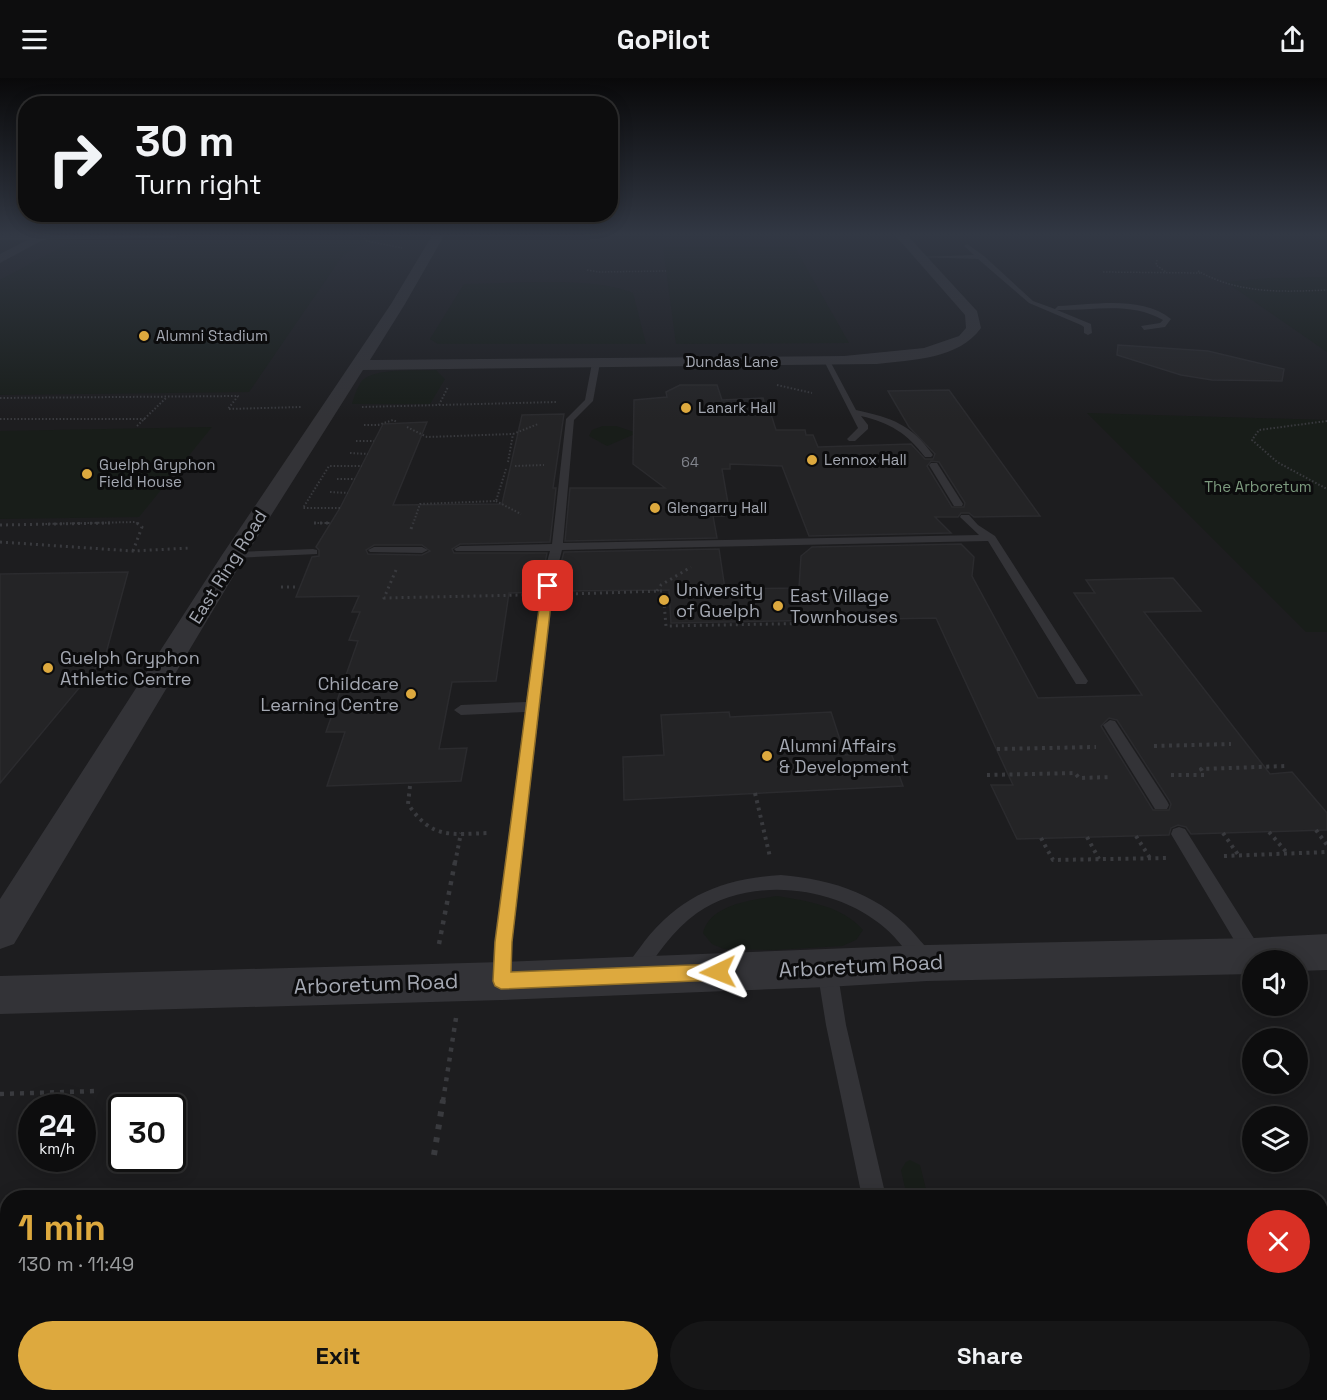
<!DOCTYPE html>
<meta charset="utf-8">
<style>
body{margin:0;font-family:"Space Grotesk",sans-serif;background:#161617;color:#f1f3f6;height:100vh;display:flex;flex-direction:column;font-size:22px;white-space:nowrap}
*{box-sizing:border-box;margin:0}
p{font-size:20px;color:#9a9c9e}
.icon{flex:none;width:33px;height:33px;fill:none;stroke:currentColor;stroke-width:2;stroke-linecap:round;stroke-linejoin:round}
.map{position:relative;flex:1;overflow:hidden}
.drawer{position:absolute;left:0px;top:1112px;width:1328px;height:212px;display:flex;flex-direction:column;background:#0d0d0e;border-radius:24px 24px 0 0;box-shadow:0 3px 15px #0003,0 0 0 2px #2d2d2e}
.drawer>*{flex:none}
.hud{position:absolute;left:18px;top:18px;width:600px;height:126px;border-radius:24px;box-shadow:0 3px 15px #0003,0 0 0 2px #2d2d2e;background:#0d0d0e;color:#f1f3f6;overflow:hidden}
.tools{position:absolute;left:1242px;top:872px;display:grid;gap:12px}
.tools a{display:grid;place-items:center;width:66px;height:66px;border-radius:50%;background:#0d0d0e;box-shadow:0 3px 15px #0003,0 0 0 2px #2d2d2e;font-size:30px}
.speed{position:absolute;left:18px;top:1016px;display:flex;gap:12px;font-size:30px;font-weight:700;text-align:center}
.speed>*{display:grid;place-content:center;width:78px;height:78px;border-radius:50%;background:#0d0d0e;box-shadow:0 3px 15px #0003,0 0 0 2px #2d2d2e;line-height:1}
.speed small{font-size:15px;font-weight:400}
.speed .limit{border:3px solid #111;border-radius:9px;background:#fff;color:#111}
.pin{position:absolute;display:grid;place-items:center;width:51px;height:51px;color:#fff;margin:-26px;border-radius:12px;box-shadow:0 3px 9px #0006}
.me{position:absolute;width:66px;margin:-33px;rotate:268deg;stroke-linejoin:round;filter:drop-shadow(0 0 4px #0008)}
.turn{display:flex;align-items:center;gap:21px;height:126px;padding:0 18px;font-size:27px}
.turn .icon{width:78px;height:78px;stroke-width:2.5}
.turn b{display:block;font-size:42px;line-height:51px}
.round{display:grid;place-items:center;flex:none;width:63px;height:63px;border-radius:32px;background:#161617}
.headline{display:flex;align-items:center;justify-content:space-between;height:102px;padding:0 18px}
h1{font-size:36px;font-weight:800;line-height:45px;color:#dda93e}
.cta{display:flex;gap:12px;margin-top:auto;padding:12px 18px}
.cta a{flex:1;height:69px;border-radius:36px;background:#dda93e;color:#111;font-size:24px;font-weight:800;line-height:69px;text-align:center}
.cta a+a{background:#161617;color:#f1f3f6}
header{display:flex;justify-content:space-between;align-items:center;height:78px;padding:0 18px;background:#0d0d0e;font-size:27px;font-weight:800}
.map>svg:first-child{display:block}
.built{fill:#1d1d1f;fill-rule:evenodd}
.green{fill:#181d19}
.building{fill:#242426;stroke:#2b2b2e;stroke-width:1.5;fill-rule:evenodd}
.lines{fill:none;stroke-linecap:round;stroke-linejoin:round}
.path-far5{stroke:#393a3e;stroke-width:1.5;stroke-dasharray:1.5 1.5;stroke-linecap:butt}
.path-far4{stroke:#393a3e;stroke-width:2;stroke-dasharray:1.5 2;stroke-linecap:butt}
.path-far3{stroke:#393a3e;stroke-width:3;stroke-dasharray:2 4;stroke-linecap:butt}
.path-far2{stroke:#393a3e;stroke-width:4;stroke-dasharray:3 4.5;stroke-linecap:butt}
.path-far1{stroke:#393a3e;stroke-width:4.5;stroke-dasharray:4 6;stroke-linecap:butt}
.path{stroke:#393a3e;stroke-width:6;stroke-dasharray:5 8;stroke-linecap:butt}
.lane{fill:#333337;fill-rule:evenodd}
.street{fill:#333337;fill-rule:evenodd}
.secondary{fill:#414247;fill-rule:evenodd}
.route{fill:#dda93e;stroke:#906e28;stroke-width:1.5}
.poi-dot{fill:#dda93e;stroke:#0c0c0d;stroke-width:2}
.labels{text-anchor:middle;stroke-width:6;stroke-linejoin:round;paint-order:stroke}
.far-number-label{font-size:14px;fill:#83868e}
.far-poi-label{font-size:15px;fill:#a4a8b2;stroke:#0c0c0d;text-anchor:start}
.far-street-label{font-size:15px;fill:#a4a8b2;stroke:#0c0c0d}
.far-park-label{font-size:15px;fill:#7d9b7f;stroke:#0c0c0d}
.street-label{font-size:18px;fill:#a4a8b2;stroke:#0c0c0d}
.poi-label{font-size:18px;fill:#a4a8b2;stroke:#0c0c0d;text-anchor:start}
.near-street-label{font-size:21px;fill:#a4a8b2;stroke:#0c0c0d}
</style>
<header><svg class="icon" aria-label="menu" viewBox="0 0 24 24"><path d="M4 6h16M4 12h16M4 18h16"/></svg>GoPilot<svg class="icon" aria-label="share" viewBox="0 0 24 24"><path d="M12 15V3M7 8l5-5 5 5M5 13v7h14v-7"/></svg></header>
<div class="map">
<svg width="1327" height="1322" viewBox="0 0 1327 1322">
<rect width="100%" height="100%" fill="#111112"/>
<path class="built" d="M0,156h355l-5,6 605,-6h372v1166h-1327zM1252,882h46v45h-46zM1252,960h46v45h-46zM32,1029h50v51h-50zM122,1029h50v51h-50zM1252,1038h46v45h-46zM8,1119h1312v197h-1312z"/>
<g class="green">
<polygon points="374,162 343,177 249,314 0,317 0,202 69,165"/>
<polygon points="794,168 849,265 676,266 663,169"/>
<polygon points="1327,199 1327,274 1226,204 1269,200"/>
<path d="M464,206c48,0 127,-8 169,9l13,51h-208l-8,-5z"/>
<path d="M436,292l9,9 -15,25h-78c2,-7 5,-16 9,-22 11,-15 58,-11 75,-12z"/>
<polygon points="1087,335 1327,342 1327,554 1306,554"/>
<polygon points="603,348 616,348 637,355 607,368 589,358 592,352"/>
<polygon points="212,349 139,439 0,441 0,353"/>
<path d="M777,818c31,5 65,10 86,34l-7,10 -14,6 -68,4 -50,-1 -12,-5 -9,-11c7,-29 50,-33 74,-37z"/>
<polygon points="910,1082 920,1087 928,1119 907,1119 901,1092 906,1084"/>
</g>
<g class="building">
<polygon points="1118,267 1208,273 1284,291 1282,303 1212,302 1181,297 1117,277"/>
<path d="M680,307h37l5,15 41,-2 4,13h3l6,19h29l1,5h7l5,12 93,-3 14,15h8l2,-5 -26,-27 -21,-36 61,-1 91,126 -66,1 -5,-4h-8l-3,4h-23l16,16 -142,3 -27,-70 -52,-2v5h-8l7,40h-6l1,7h-11l4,22 -152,3 5,-53h95l-32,-24 1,-64 33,-3 -1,-5zM931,383l8,1 26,41 -1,4h-12l-25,-41z"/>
<path d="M564,336l-11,74h3l-6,54 -90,2 -8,5 2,4h93l-2,10 9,4 7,-4 3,-11 155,-3 6,40 74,-1 2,-32 11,-9 149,-3 13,13 -2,19 66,122 104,-3 -68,-102h21l-9,-13 87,-2 28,33 -57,1 126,162 22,-2 35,41v17l-136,4 -5,-7 -8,-2 -7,3 -2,7 -152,4 -26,-54h22l-77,-167 -265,5 -2,-33 -113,1 -1,-7 -6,-4 -8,4 -2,8 -30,1 -13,88 -44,1 -13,67 28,-1 -6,33 -134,5 18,-54h-19l32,-91 -9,-1 11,-28h-8l7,-16 -63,1 16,-40 7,-1v-6l-3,-3 24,-39 43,-84 44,-2 -34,83 109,-1 20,-89zM374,467h48l8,6 -8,4 -54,-1 -2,-4zM1109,640l8,2 52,80 2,4 -2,6h-16l-52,-84z"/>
<polygon points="128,494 105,579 0,705 0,496"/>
<polygon points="729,634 730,639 831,634 845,677 891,675 903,708 624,722 623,679 664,677 661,637"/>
</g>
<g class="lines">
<g class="path-far5">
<polyline points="364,160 367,163 402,170"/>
<polyline points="1157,182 1156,187 1166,194"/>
<polyline points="587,192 599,194 666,193"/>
<path d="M1198,193c41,23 84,21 129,19"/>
<polyline points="1103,194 1200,195"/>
</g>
<g class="path-far4">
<polyline points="777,307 812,315"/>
<polyline points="0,320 238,318 228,331 301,329"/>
<polyline points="439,327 448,309"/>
<polyline points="362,329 556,324"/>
<polyline points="0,341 145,341"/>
<polyline points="1327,343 1259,352 1252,362 1277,384 1327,411"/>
<polyline points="364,347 379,347"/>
<polyline points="378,347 393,342 397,344"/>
<polyline points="137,348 167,319"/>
<polyline points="407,349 427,359 513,356 538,346"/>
<polyline points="356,363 374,363"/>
<polyline points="350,375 368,376"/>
<polyline points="508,384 513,356"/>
<polyline points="515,388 544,387"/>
<polyline points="337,401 355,401"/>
<polyline points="330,414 348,415"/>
<polyline points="496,423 521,436"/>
<polyline points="340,430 303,430 329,388 362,388"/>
<polyline points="314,445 331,445"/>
<polyline points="42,446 136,444 138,446"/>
<polyline points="413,446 420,426 496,423 506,391"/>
</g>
<g class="path-far3">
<polyline points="314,445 331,445"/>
<polyline points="0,447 110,445"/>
<polyline points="411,451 413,445"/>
<polyline points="0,464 133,473 190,470"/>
<polyline points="133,473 142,449 137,445"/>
<polyline points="396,492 384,520 523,517"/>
<polyline points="281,509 299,509"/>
<polyline points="657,513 661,507 691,489"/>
<polyline points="570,516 663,513 666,548 882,544"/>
</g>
<g class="path-far2">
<polyline points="1154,668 1231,666"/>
<polyline points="997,671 1096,669"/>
<polyline points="987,697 1075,695 1079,700 1112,699"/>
<polyline points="1171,697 1204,697 1201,691 1286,688"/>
<path d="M410,708l-2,18c24,36 43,30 82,29"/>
<polyline points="755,715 770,779"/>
<polyline points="1316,752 1327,767"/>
<polyline points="1269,754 1288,776"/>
<polyline points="1223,755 1239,778"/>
<polyline points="1136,758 1150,780"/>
<polyline points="1087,759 1099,781"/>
<polyline points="1041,760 1053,782 1166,780"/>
<polyline points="1224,778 1327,774"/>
<polyline points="455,785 461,755"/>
</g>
<g class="path-far1">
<polyline points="439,866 455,784"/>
<polyline points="0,1016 96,1013"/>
<polyline points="443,1023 456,940"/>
</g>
<g class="path">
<polyline points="434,1077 443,1022"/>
<polyline points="857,1316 858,1322"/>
</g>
<g class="lane">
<path d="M967,166l17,12 49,45 22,8 3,-3c35,-1 83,-11 113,13l-6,8 -21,3 -3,-4 19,-3 3,-3c-33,-19 -71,-9 -106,-10l34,14 1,9 -4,2 -4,-2v-6l-3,-2 -52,-22 -51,-44 -62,-2 58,-2 -10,-9z"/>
<path d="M823,281l7,2 26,49c36,8 55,14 77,45l-2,2h-6c-18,-24 -35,-34 -64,-41l7,9v4l-13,12h-6l-2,-2 11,-11z"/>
<polygon points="596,283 600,285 593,323 574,342 563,465 979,457 960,439 961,437 969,437 978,447 995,458 1088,603 1086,606 1076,606 988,463 562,472 559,484 553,487 547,484 550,473 456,473 454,471 460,468 552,466 566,341 585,322 592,285"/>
<polygon points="931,385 937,385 963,426 962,428 954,428 929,387"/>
<polygon points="374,469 422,469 428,472 422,475 370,474 368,472"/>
<polygon points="313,471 317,472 317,476 234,480 228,477 234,474"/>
<polygon points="548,504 554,508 512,864 512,903 509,909 502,912 495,909 492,903 494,864 525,634 461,637 454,632 461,627 526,624 542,508"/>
<polygon points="1110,642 1115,643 1167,723 1169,727 1167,731 1155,731 1103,647"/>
<polygon points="1179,749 1185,751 1260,870 1263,876 1260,882 1252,882 1252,884 1246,882 1171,756 1173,751"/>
<path d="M781,797c52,4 103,21 137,63 6,7 13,14 17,22l-3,6 -7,3 -7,-3c-11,-13 -20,-27 -33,-38 -48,-42 -134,-53 -188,-15 -24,17 -41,43 -57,66l-7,3 -7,-3 -3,-6c5,-11 14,-21 21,-31 37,-47 78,-63 137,-67z"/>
<polygon points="827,882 834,885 837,891 846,947 886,1119 862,1119 826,947 817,891 820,885"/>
<polygon points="901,1316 928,1316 931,1322 903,1322"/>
</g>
<g class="street">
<polygon points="39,156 52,157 0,185 0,176"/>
<path d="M433,156h12l-40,70 -35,56 474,-4 80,-8 35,-12 7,-8 -1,-13 -71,-81h12l71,77 4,17c-22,31 -69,32 -104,36l-514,6 -117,185 -232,389 -14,5v-50l222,-344 169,-251z"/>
<polygon points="1327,856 1327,892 1298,893 1298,882 1252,882 1252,896 927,903 827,909 502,922 0,936 0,898 502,884 927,867 1254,860"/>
</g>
<polygon class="secondary" points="0,156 180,156 174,160 0,162"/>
</g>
<linearGradient id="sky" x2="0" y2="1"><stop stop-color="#09090a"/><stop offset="0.46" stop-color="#323844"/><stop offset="1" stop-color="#323844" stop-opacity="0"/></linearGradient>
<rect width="1327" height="341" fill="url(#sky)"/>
<polygon class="route" points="548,505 553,508 512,864 511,894 718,886 724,889 727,894 724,900 718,902 501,911 495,908 493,903 495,864 542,508"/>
<g class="poi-dot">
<circle cx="144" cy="258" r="6"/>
<circle cx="686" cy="330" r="6"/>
<circle cx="812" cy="382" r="6"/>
<circle cx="87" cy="396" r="6"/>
<circle cx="655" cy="430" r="6"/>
<circle cx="664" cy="522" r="6"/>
<circle cx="778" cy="528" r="6"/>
<circle cx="48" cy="590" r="6"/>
<circle cx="411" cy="616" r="6"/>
<circle cx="767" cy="678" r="6"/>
</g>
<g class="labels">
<g class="far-number-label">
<text x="690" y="389">64</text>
</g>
<g class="far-poi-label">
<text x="156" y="263">Alumni Stadium</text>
<text x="698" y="335">Lanark Hall</text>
<text x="824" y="387">Lennox Hall</text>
<text x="99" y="392">Guelph Gryphon<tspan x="99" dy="17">Field House</tspan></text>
<text x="667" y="435">Glengarry Hall</text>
</g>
<g class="far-street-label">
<text x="732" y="289">Dundas Lane</text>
</g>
<g class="far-park-label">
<text x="1258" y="414">The Arboretum</text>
</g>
<g class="street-label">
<text transform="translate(228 489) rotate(-58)" y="6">East Ring Road</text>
</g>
<g class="poi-label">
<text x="676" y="518">University<tspan x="676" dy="21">of Guelph</tspan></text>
<text x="790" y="524">East Village<tspan x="790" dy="21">Townhouses</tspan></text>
<text x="60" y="586">Guelph Gryphon<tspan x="60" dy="21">Athletic Centre</tspan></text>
<text x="399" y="612" text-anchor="end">Childcare<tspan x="399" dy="21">Learning Centre</tspan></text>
<text x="779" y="674">Alumni Affairs<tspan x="779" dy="21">&amp; Development</tspan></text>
</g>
<g class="near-street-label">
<text transform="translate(861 888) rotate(-3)" y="7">Arboretum Road</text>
<text transform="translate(376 906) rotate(-2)" y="7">Arboretum Road</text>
</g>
</g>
</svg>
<div class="tools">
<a><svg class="icon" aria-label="sound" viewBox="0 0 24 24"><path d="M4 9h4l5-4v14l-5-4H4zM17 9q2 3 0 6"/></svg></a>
<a><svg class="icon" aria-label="search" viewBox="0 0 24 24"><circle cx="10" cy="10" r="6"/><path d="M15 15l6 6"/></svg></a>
<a><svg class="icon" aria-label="layers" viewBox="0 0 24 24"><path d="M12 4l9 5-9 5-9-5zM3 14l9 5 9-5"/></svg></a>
</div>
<div class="speed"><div>24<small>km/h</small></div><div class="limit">30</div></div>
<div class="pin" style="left:548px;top:508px;background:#d93025"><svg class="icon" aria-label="arrive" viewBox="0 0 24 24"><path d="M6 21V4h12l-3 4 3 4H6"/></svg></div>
<svg class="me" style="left:718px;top:894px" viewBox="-20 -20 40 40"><path d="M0-17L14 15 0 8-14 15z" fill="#dda93e" stroke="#fff" stroke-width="4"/></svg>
<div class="hud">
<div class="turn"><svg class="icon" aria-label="right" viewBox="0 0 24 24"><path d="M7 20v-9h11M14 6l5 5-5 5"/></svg><div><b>30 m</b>Turn right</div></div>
</div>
<section class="drawer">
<div class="headline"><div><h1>1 min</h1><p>130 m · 11:49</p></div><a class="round" style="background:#d93025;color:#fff"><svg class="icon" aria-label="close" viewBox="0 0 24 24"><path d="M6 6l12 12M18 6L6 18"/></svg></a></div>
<div class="cta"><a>Exit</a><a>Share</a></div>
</section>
</div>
